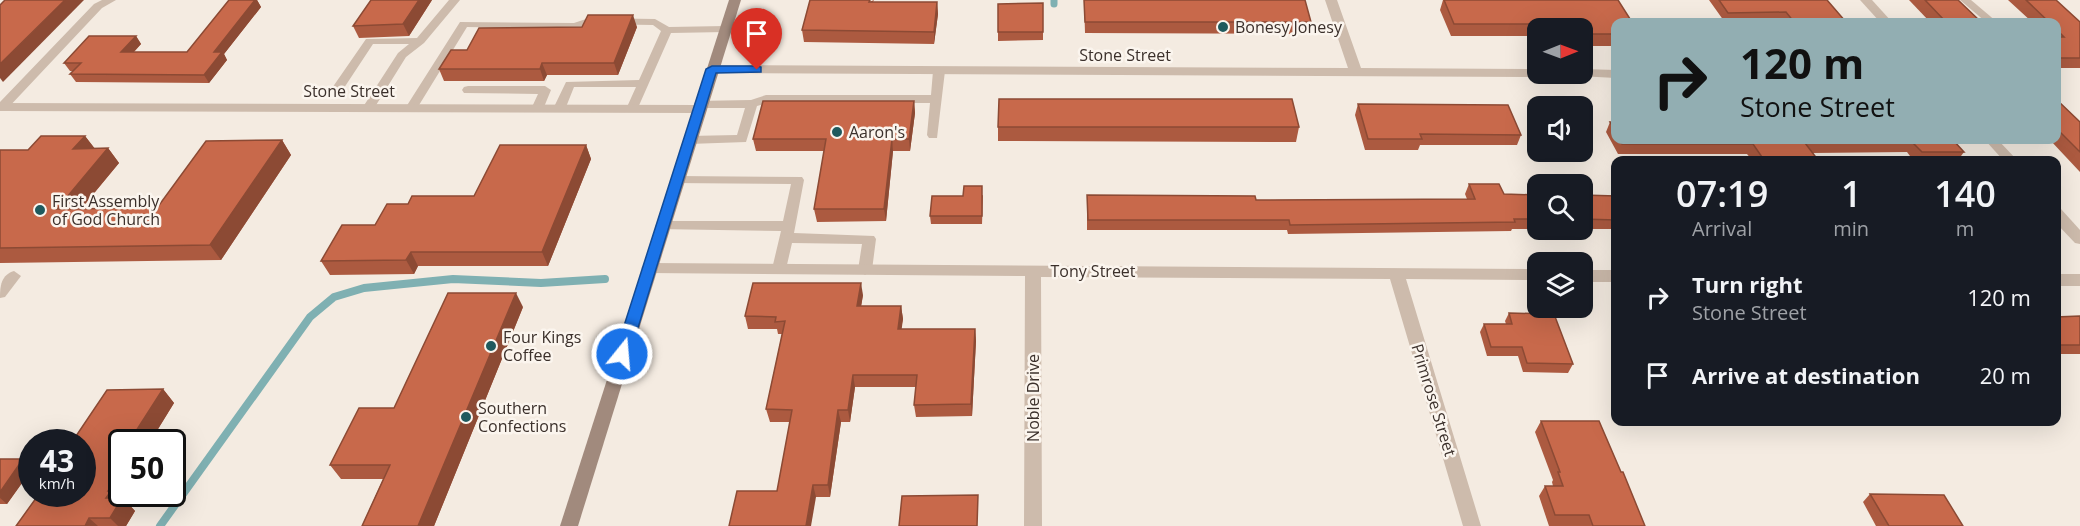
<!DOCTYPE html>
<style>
body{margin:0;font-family:"Open Sans",sans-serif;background:#242831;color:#f1f3f6;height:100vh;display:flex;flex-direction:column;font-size:22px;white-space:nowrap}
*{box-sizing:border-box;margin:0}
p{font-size:20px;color:#9ea1a6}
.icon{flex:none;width:33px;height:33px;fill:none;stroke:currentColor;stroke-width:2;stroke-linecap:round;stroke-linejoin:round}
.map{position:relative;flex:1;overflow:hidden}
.panel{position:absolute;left:1611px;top:156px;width:450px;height:270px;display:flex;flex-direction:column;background:#171b24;border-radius:12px;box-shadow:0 6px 24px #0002}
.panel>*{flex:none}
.banner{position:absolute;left:1611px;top:18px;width:450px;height:126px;border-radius:12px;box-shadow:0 6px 24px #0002;background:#92aeb2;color:#111;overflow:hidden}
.needle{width:39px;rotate:89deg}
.fabs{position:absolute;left:1527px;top:18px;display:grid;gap:12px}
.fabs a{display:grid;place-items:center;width:66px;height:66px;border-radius:12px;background:#171b24;box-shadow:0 6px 24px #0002;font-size:30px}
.speed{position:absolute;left:18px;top:429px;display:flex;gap:12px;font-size:30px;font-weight:700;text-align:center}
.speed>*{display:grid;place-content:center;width:78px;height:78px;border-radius:50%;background:#171b24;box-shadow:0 6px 24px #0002;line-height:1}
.speed small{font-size:15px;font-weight:400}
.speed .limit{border:3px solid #111;border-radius:9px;background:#fff;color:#111}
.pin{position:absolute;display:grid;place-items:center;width:51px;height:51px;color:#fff;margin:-62px -26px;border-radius:50% 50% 50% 0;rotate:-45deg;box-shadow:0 0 6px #0007}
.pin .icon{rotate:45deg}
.me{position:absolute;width:66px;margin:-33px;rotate:17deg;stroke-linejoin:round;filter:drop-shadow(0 0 4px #0008)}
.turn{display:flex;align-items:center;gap:21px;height:126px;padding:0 30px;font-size:27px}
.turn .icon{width:78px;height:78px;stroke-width:2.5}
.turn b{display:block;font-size:42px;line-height:51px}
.eta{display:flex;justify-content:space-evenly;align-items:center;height:102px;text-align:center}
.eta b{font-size:36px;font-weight:600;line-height:42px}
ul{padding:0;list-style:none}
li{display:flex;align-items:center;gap:18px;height:78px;padding:0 30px}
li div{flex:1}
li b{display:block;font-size:22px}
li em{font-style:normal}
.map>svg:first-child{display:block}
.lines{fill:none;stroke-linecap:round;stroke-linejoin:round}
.stream-far1{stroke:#7fb0b2;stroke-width:7}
.stream{stroke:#7fb0b2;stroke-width:8}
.service{fill:#cdbbac;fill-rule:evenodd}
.minor{fill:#cdbbac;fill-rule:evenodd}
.tertiary{fill:#cdbbac;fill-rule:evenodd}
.secondary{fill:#a18a7d;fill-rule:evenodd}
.wall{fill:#ac5a40}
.shaded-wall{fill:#8c4a34}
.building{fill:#c8694b;stroke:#8c4a34;stroke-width:1.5}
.route{fill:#1a73e8;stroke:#114b97;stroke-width:1.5}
.poi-dot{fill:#1f5a5e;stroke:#fbf5ee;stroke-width:2}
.labels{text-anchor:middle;stroke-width:5;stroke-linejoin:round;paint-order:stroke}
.poi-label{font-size:16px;fill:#3b302b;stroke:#fbf5ee;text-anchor:start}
.street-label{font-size:16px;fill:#3b302b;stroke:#fbf5ee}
</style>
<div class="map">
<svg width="2080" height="526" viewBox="0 0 2080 526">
<rect width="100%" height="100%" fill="#f4ebe1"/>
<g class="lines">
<polyline class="stream-far1" points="1054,0 1054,4"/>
<polyline class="stream" points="160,526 310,317 334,297 364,288 453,279 541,283 605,279"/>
<g class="service">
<polygon points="102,0 116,0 102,8 6,110 0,110 0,102 94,4"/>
<polygon points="449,0 460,0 424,43 406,57 373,110 369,111 363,107 398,53 409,44 373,44 340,94 332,94 330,91 366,39 417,38"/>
<polygon points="1960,0 1971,0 1997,22 1986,22"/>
<polygon points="589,18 655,19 669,27 725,26 730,29 725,32 671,33 637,110 629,110 627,107 636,87 574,87 566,107 560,111 554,107 566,82 639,80 661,31 653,25 590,24 575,29 467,27 416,110 408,110 406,107 460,22 574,23"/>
<polygon points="939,68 945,71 937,138 929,138 927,135 930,103 767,103 757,106 746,142 689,144 683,140 689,136 737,135 745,108 700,108 696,107 694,104 696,101 751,100 766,95 931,95 933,71"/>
<polygon points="468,86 545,86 551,90 544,107 538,111 532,107 538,94 464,93 462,90 464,87"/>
<polygon points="677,176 802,177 804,180 794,233 874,236 876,239 872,270 865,275 858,270 862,244 792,243 786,269 779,274 772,269 781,231 657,229 655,226 662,221 783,221 791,184 673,183 671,180"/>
<path d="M14,271l7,5 -16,21 -5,1c0,-12 1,-23 14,-27z"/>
</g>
<g class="minor">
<polygon points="1325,0 1337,0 1361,68 1538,69 1538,74 1544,74 1538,77 712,73 706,69 712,65 1348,68"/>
<polygon points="1582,69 1616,70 1616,78 1578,76 1576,74 1582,74"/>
<polygon points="0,103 698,105 705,109 698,113 0,111"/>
<polygon points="649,263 1538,269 1538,280 1406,279 1481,526 1463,526 1390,279 1041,277 1042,526 1024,526 1025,276 649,273 641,268"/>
<rect x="1582" y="270" width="34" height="12"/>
<rect x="2056" y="274" width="24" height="12"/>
</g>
<g class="tertiary">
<polygon points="1860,0 1872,0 1892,22 1880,22"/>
<polygon points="1985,140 1998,140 2017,160 2003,160"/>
<polygon points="2056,208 2061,209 2080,230 2080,244 2075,243 2056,223"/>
</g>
<polygon class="secondary" points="729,0 741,0 578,526 560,526"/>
</g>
<g class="wall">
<polygon points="229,0 257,0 261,7 224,54 227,60 209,83 76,82 70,74 73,71 70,71 64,63 136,36 141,44 134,52 187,52"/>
<polygon points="432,0 409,36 359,38 353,26"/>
<polygon points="874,0 873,2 937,2 938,14 934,44 804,42 802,30"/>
<polygon points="1084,0 1311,22 1309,34 1085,33"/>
<polygon points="1443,0 1618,0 1616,22 1616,46 1582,46 1582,28 1538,28 1538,36 1451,36 1440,10"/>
<polygon points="1709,0 1827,0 1846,22 1783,22 1781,20 1724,21"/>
<polygon points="1909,0 1958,0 1981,22 1930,22"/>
<polygon points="2008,0 2056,0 2080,22 2080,68 2056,68 2056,22 2032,22"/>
<polygon points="1043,3 1043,40 998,41 998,32"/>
<polygon points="637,27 618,75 547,75 544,81 444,81 439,69 467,50"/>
<polygon points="2056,99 2080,122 2080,172 2050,140 2056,140"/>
<polygon points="914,101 915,113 910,151 893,151 886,221 817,222 814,209 824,151 756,151 753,139"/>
<polygon points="1358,104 1521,135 1517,145 1420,145 1418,150 1365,150 1355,115"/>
<polygon points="1610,122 1616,122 1616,140 1953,140 1964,152 1958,160 1913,160 1907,152 1812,153 1818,160 1752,160 1747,154 1618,154 1606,132"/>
<polygon points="998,127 1299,127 1296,142 998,141"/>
<polygon points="85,136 94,148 108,148 119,163 82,208 157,208 282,140 291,155 221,260 0,263 0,150 28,150"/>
<polygon points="586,145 591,159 548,266 418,266 414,274 330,275 321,261 408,204 474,196"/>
<polygon points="1469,184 1504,194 1538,195 1538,229 1512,229 1511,231 1288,234 1287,230 1087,230 1087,195 1256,200 1467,199 1465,194"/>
<polygon points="983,195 982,224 931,224 930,216"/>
<polygon points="1582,195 1616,196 1616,229 1582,229"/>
<polygon points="863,295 861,306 901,306 903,319 901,329 975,329 976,341 972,416 916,417 914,405 916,387 855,387 850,422 841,422 830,497 816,497 777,491 790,422 770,422 766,409 782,334 778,334 777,329 748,329 745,316"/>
<polygon points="523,307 434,526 362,526 383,479 341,479 330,465 394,408"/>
<polygon points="1509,313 1573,364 1568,373 1523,372 1518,356 1487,356 1480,332 1484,324 1506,324 1505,321"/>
<polygon points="2080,316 2080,354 2056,354 2056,317"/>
<polygon points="163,389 174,403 150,442 122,442 122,494 127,494 124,499 135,511 126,526 16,526 39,494 82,494 82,442 72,442 107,390"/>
<polygon points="1541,421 1645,526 1549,526 1539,496 1545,486 1553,486 1552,482 1553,480 1535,432"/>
<polygon points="0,459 23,459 32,466 32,469 7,504 0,504"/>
<polygon points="1870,494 1963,526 1876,526 1863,502"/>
</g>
<g class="shaded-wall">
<polygon points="65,0 84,0 3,82 0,78 0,64"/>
<polygon points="255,0 257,0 261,7 224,54 227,60 209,83 204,75 214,52"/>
<polygon points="419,0 432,0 409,36 403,24"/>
<polygon points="937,2 938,14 934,44 934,32"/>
<polygon points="633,15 637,27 618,75 614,63"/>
<polygon points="136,36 141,44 126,60 121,52"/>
<polygon points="542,63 547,75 544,81 540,69"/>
<polygon points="914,101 915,113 910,151 909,139"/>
<polygon points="85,136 96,150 73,149"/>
<polygon points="892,139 893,151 886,221 884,209"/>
<polygon points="282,140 291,155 221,260 210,245"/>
<polygon points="586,145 591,159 548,266 542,252"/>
<polygon points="108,148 119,163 69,223 57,209"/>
<polygon points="411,252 418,266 414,274 406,260"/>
<polygon points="861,283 863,295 859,319 857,306"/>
<polygon points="516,293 523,307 434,526 418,526"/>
<polygon points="901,306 903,319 900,341 898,329"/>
<polygon points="975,329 976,341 972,416 971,404"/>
<polygon points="853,375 855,387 850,422 848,410"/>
<polygon points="163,389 174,403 150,442 129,442"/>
<polygon points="838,410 841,422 830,497 828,485"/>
<polygon points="23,459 32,466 32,469 7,504 0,498 0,492"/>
<polygon points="122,469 122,494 127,494 124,499 135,511 126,526 118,526 110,518 106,498 108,491"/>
<polygon points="813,485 816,497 811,526 806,526"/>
<polygon points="89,518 98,526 85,526"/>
</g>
<g class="building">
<polygon points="5,0 65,0 0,64 0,5"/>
<polygon points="229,0 255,0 214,52 222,52 204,75 70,74 81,63 64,63 89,36 136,36 121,52 187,52"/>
<polygon points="371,0 419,0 403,24 353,26"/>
<polygon points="810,0 870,0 869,2 937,2 934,32 802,30"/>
<polygon points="1084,0 1305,0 1311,22 1085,22"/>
<polygon points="1444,0 1618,0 1632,22 1616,22 1616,34 1582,34 1582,28 1560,28 1558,24 1454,24"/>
<polygon points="1719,0 1827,0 1846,22 1794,22 1786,12 1728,13"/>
<polygon points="1925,0 1958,0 1981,22 1946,22"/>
<polygon points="2026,0 2056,0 2080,22 2080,58 2056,58 2056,37 2064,37 2056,29 2056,22 2049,22"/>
<polygon points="1043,3 1043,32 998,32 998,4"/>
<polygon points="588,15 633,15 614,63 542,63 540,69 439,69 451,50 467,50 479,28 582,27"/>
<polygon points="999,99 1292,99 1299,127 998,127"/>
<polygon points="2056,99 2080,122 2080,152 2056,128"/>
<polygon points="763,101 914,101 909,139 892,139 884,209 814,209 826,139 753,139"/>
<polygon points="1358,104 1508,105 1521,135 1420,134 1422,139 1368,139"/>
<polygon points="1610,122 1616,122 1616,132"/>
<polygon points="41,136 85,136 73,149 108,148 57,209 157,208 206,141 282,140 210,245 0,248 0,150 28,150"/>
<polygon points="1620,140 1953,140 1964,152 1922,152 1913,143 1805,143 1818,160 1764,160 1753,144 1622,144"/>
<polygon points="500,145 586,145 542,252 411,252 406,260 321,261 342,225 375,225 387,204 408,204 412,196 474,196"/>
<polygon points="1469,184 1499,184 1504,194 1538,195 1538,219 1514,219 1515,222 1290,225 1289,220 1088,220 1087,195 1255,196 1256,200 1475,199"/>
<polygon points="964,186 982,186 982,216 930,216 932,196 963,196"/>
<polygon points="1582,195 1616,196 1616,220 1582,219"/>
<polygon points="753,283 861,283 857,306 901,306 898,329 975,329 971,404 914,405 917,375 853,375 848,410 838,410 828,485 813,485 806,526 729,526 737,491 777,491 792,410 766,409 785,321 775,322 776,317 745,316"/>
<polygon points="448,293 516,293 418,526 362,526 390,465 330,465 359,408 394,408"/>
<polygon points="1509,313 1554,314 1573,364 1527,363 1522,347 1491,347 1484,324 1512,324"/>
<polygon points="2080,316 2080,345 2056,345 2056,317"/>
<polygon points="163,389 129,442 122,442 122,469 108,491 111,491 106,498 122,498 110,518 89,518 85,526 16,526 39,494 82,494 82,442 72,442 107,390"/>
<polygon points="1541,421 1599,421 1621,472 1623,472 1645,526 1593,526 1589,515 1555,515 1545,486 1563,486 1558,472 1560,472"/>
<polygon points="0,459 23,459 0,492"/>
<polygon points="1870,494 1944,495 1963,526 1889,526"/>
<polygon points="978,495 977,526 899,526 902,496"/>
</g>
<polygon class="route" points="757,66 761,67 761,72 716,73 630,354 627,358 617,358 615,354 706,69 712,66"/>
<g class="poi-dot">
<circle cx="1223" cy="27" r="6"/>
<circle cx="837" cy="132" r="6"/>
<circle cx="40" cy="210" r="6"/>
<circle cx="491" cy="346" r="6"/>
<circle cx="466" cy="417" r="6"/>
</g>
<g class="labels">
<g class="poi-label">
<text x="1235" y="33">Bonesy Jonesy</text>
<text x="849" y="138">Aaron's</text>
<text x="52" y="207">First Assembly<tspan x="52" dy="18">of God Church</tspan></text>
<text x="503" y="343">Four Kings<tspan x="503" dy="18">Coffee</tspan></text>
<text x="478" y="414">Southern<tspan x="478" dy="18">Confections</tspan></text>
</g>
<g class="street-label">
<text x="1125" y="61">Stone Street</text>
<text x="349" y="97">Stone Street</text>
<text x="1093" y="277">Tony Street</text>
<text transform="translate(1033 398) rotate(-90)" y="6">Noble Drive</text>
<text transform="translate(1434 400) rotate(73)" y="6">Primrose Street</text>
</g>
</g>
</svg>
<div class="fabs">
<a><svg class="needle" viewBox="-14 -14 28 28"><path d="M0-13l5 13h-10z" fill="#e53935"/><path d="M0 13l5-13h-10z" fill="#9ea1a6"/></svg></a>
<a><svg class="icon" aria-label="sound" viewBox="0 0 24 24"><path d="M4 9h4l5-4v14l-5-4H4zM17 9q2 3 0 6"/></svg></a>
<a><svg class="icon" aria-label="search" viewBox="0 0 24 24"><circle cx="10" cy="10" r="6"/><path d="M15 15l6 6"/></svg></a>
<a><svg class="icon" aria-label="layers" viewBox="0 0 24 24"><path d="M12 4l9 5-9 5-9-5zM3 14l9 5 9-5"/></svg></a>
</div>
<div class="speed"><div>43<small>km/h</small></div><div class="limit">50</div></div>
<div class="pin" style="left:757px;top:70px;background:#d93025"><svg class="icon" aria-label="arrive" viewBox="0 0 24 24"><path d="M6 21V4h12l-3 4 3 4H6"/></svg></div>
<svg class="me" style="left:622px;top:354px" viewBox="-20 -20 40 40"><circle r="17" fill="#1a73e8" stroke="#fff" stroke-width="3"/><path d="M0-11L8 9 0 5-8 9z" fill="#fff"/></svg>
<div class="banner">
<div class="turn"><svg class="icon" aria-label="right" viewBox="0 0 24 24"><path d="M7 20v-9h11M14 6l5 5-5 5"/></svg><div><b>120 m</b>Stone Street</div></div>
</div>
<section class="panel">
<div class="eta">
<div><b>07:19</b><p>Arrival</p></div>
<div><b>1</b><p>min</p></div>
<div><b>140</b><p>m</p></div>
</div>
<ul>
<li><svg class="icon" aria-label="right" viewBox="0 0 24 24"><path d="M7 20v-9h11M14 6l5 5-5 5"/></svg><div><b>Turn right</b><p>Stone Street</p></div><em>120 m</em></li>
<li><svg class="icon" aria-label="arrive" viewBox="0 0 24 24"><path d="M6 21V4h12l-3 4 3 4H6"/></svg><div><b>Arrive at destination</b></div><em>20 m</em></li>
</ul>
</section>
</div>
